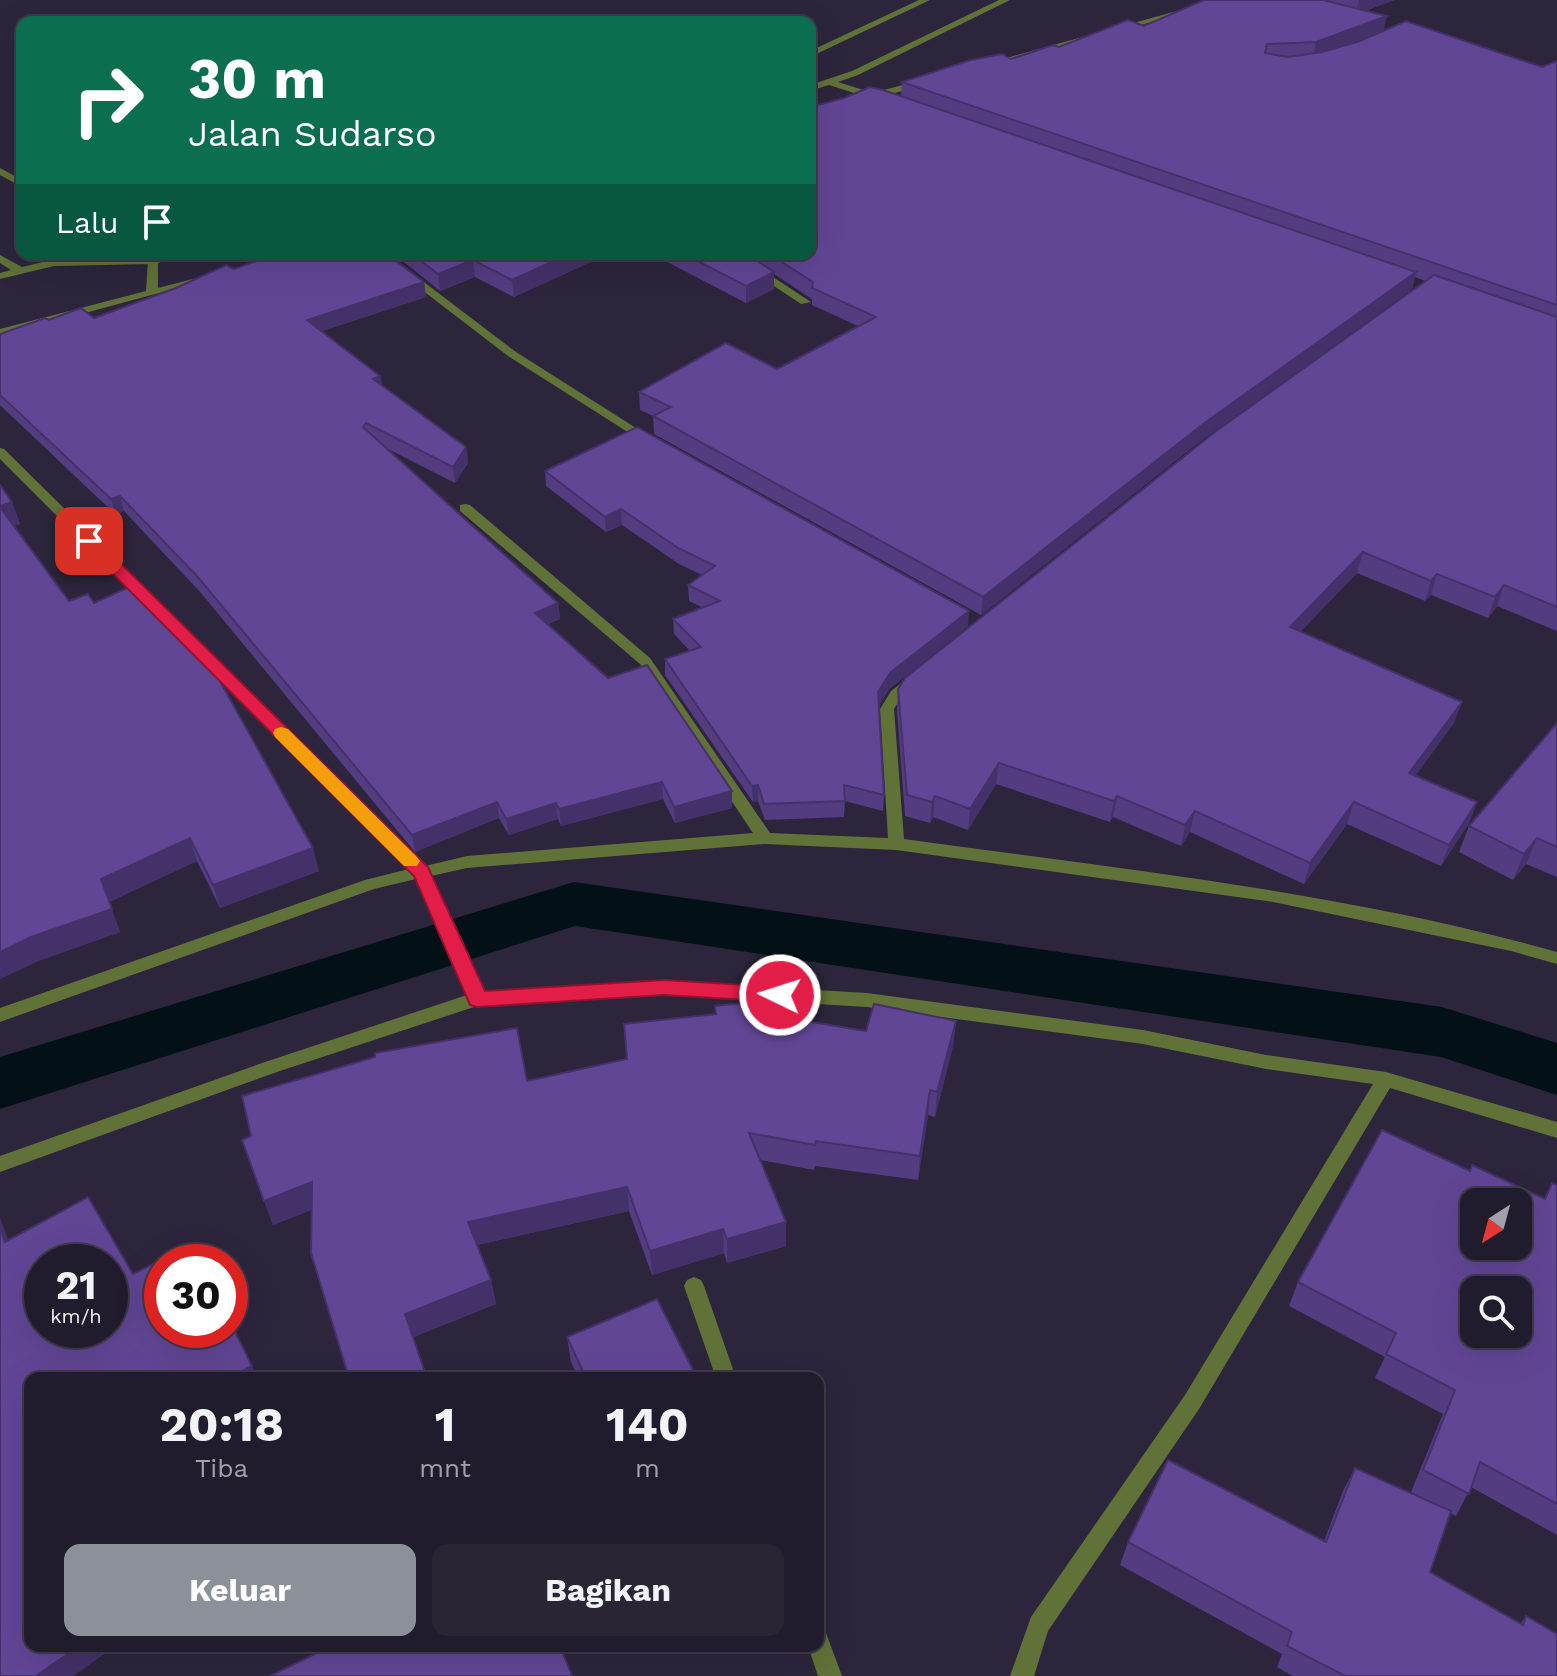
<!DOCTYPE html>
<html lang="id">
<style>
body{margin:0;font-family:"Work Sans",sans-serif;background:#292535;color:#f1f3f6;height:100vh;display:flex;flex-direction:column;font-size:30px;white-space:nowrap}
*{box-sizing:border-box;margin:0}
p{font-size:26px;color:#a2a1aa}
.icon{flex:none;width:44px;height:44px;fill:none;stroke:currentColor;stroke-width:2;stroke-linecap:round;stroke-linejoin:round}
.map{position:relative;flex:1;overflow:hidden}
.panel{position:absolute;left:24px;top:1372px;width:800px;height:280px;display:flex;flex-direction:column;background:#211c2d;border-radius:16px;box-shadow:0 8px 32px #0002,0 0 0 2px #3e3a49}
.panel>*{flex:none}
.guide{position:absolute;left:16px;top:16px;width:800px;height:244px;border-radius:16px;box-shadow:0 8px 32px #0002,0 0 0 2px #3e3a49;background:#0b6e4f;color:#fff;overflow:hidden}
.needle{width:52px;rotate:216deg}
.tools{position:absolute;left:1460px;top:1188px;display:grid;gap:16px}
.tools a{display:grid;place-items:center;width:72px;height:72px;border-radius:16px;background:#211c2d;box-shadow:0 8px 32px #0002,0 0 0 2px #3e3a49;font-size:40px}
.speed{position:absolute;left:24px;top:1244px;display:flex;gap:16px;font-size:40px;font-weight:700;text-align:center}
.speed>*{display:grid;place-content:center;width:104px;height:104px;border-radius:50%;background:#211c2d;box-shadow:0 8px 32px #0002,0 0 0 2px #3e3a49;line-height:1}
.speed small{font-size:20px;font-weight:400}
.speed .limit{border:12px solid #d22;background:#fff;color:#111}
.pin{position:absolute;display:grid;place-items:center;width:68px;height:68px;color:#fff;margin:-34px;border-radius:16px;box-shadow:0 4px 12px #0006}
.me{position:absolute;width:88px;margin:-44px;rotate:274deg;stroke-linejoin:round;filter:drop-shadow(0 0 6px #0008)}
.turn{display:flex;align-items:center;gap:28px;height:168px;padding:0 40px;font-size:36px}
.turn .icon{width:104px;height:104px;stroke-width:2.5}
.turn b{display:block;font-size:56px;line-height:68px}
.then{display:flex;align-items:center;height:76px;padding:0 40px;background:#0003;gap:16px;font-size:30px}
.eta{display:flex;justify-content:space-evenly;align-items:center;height:136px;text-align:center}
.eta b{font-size:48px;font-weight:700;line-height:56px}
.action{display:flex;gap:16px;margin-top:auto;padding:16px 40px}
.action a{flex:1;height:92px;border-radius:16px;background:#8c9099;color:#fff;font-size:32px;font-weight:700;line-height:92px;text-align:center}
.action a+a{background:#292535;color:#f1f3f6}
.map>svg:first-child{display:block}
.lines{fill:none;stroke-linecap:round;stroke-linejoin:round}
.canal{fill:#031117;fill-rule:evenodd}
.lane{fill:#607238;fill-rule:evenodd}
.street{fill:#607238;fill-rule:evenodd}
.wall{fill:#543c81}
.shaded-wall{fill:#453169}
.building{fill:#624696;stroke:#453169;stroke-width:2;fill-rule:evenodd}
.route{fill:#e11d48;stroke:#92132f;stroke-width:2}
.slow{fill:#f59e0b}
</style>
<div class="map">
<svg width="1557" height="1676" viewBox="0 0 1557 1676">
<rect width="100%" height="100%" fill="#2c253c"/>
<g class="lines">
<polygon class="canal" points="574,882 1442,1007 1557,1043 1557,1095 1441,1057 575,926 0,1109 0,1057"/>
<g class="lane">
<polygon points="919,0 930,0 810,57 810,51"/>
<polygon points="0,168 22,180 22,187 0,175"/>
<polygon points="0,255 22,267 63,257 68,259 153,258 158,261 153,264 54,266 0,279 0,273 11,270 0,263"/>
</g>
<g class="street">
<polygon points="999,0 1010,0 858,75 838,82 873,93 921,80 926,83 924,85 873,99 829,85 810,91 810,85 852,71"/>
<polygon points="1217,0 1231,0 992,66 984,64"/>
<polygon points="167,254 184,254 158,263 158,288 212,274 218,277 0,336 0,329 146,291 148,261"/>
<polygon points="375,254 387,254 516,352 655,440 653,443 645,443 508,356"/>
<polygon points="726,254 738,254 811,302 801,304"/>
<polygon points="0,448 4,449 153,596 155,599 153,602 143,602 0,459"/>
<path d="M465,504l5,1 180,153 120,175 118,5 -8,-129 11,-18 24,-18 7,5 -21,19 -7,12 10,130c217,30 441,53 653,113v12l-46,-13 -238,-49 -377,-52 -131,-6 -298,24 -36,8 53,116 180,-11 203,12 276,37 123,25 120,17 171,50v16l-167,-50 -191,321 -151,222 -14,45h-24l21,-59 154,-222 188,-311 -107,-15 -123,-25 -276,-37 -203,-12 -187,11 -203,67 -274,99v-16l262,-93 205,-68 -5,-16 -46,-100 -42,10 -374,133v-14l365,-128 44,-11 -222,-222 -2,-3 2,-3h10l228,225 42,-10 286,-23 -113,-169 -180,-153v-6z"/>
<polygon points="694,1277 701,1280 704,1286 736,1378 716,1378 684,1286 687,1280"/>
<polygon points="818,1629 826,1633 842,1676 818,1676 808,1646 818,1646"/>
</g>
</g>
<g class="wall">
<polygon points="1204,0 1394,0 1365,11 1383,31 1542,67 1557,61 1557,631 1497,606 1488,618 1431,595 1425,601 1357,573 1300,632 1454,723 1415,776 1477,802 1469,823 1441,866 1347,824 1304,884 1190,832 1181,846 1113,817 1110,822 996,784 968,830 933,817 930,823 905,816 897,710 898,689 1425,281 1415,277 1412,289 1199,442 981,615 654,434 653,416 640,410 639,392 777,369 858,326 812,305 812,299 774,274 774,289 746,303 652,254 810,254 901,96 902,82 1011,59 1144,26"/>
<polygon points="394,254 608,254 514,297 475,277 440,291"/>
<polygon points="274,261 424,282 426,297 322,331 380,376 382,385 466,447 468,463 455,483 386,448 558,603 560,619 548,624 732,808 675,823 663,799 561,826 558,819 509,835 499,818 415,852 201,593 124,511 116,515 0,405 0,334 49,320 94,318 234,269"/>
<polygon points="545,471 968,626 889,689 879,705 884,795 883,811 845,801 844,817 765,820 758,801 753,802 665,675 665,659 690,651 674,634 673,619 702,607 689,601 688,585 702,575 679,564 622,525 606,532 546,486"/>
<polygon points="12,502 20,524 14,526 69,601 94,603 319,871 220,908 197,861 109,902 120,932 41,960"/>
<polygon points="1557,723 1557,877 1526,864 1513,880 1459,852 1469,826"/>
<polygon points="715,1006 866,1031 956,1021 953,1046 935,1117 928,1115 918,1180 815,1166 814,1170 760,1160 786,1222 786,1246 727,1263 724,1253 652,1275 629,1211 477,1245 491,1280 496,1304 413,1337 311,1210 273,1225 242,1140 527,1081 627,1059 716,1014"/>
<polygon points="1470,1171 1544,1199 1552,1183 1557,1185 1557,1535 1471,1487 1456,1516 1450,1513 1430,1572 1521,1623 1526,1616 1557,1676 1293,1676 1277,1667 1282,1654 1120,1565 1128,1542 1324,1541 1343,1491 1355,1468 1424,1499 1411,1492 1443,1414 1375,1378 1385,1357 1289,1306 1298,1282"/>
<polygon points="567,1337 697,1378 578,1378 571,1362"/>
</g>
<g class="shaded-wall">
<polygon points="1359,0 1394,0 1356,14"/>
<polygon points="1387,16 1383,33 1313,59 1316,42"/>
<polygon points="569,254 608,254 514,297 512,280"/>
<polygon points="473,260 475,277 440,291 438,274"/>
<polygon points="774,272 774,289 746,303 746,286"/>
<polygon points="1416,272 1412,289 1199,442 981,615 983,597 1203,424"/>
<polygon points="424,282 426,297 310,335 307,320"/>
<polygon points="380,376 383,391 373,379"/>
<polygon points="466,447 468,463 455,483 453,467"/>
<polygon points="120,496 124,511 116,515 111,499"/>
<polygon points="12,502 20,524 7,528 0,506"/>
<polygon points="621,509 622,525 606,532 605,517"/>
<polygon points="1363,552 1357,573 1285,648 1290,627"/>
<polygon points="1437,574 1431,595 1425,601 1431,581"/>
<polygon points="1504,585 1497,606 1488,618 1495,597"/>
<polygon points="558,603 560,619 537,629 535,613"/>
<polygon points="969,611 968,626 889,689 877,707 878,692 890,673"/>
<polygon points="1462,702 1454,723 1402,794 1409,773"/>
<polygon points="999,763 996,784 968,830 970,809"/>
<polygon points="662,782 663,799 561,826 559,809"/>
<polygon points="758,785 758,801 753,802 752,786"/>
<polygon points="732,791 732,808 675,823 674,807"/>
<polygon points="935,796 933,817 930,823 932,802"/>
<polygon points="1117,796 1113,817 1110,822 1114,801"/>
<polygon points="497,802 499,818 415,852 412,835"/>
<polygon points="1354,802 1347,824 1304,884 1310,863"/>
<polygon points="1477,802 1469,823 1441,866 1449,845"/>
<polygon points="556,803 558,819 509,835 506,819"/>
<polygon points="1195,811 1190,832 1181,846 1185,825"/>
<polygon points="190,838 197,861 109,902 120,932 41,960 0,979 0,952 101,879"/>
<polygon points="1537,838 1526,864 1513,880 1524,854"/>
<polygon points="313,848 319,871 220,908 213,885"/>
<polygon points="956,1021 953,1046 935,1117 937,1092"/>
<polygon points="930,1090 928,1115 918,1180 920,1156"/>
<polygon points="312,1182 319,1207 273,1225 264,1201"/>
<polygon points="627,1187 629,1211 473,1246 468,1222"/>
<polygon points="0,1218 1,1220 16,1262 5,1242 0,1228"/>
<polygon points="786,1222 786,1246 727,1263 727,1239"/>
<polygon points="723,1229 724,1253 652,1275 650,1251"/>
<polygon points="491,1280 496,1304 412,1338 405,1314"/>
<polygon points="252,1366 257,1378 229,1378"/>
<polygon points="79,1646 116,1646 73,1676 36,1676"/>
</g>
<g class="building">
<polygon points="1204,0 1323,0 1387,16 1316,42 1267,44 1265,53 1288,57 1322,52 1360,41 1406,21 1542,67 1557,61 1557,305 902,82 971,60 1002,54 1011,59 1053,45 1059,47 1128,20 1144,26"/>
<polygon points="870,87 883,90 1416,272 1203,424 983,597 653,416 671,407 639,392 726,343 777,369 876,317 812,288 813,282 769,254 810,254 810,107 844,98"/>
<polygon points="296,254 387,254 424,282 307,320 380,376 373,379 466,447 453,467 366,423 363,427 558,603 535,613 608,678 647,665 732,791 674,807 662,782 559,809 556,803 506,819 497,802 412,835 197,576 120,496 111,499 0,395 0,334 45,318 49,320 81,308 94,318 176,288 226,265 234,269 268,257 274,261"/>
<polygon points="412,254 569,254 512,280 473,260 438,274"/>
<polygon points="684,254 747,254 774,272 746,286"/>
<polygon points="1434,275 1557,317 1557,607 1504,585 1495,597 1437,574 1431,581 1363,552 1290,627 1462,702 1409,773 1477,802 1449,845 1354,802 1310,863 1195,811 1185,825 1117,796 1114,801 999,763 970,809 935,796 932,802 907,795 898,689 905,678 1215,432"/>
<polygon points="637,427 969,611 890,673 878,692 884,795 844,785 845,801 764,804 758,785 752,786 665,659 701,647 673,619 720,601 688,585 715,566 678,548 621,509 605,517 545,471"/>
<polygon points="0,485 12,502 0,506"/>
<polygon points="0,507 69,601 88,594 94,603 136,584 202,649 313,848 213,885 190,838 101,879 112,909 31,937 0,952"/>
<polygon points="1557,723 1557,847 1537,838 1524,854 1469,826"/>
<polygon points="774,1000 776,1016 866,1031 874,1004 956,1021 937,1092 930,1090 920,1156 816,1141 815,1145 749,1133 786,1222 727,1239 723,1229 650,1251 627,1187 468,1222 491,1280 405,1314 427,1378 349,1378 311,1253 312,1182 264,1201 242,1140 251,1136 242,1096 375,1057 375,1053 517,1028 527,1081 627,1059 624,1024 716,1014 715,1006"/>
<path d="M1382,1130l88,41 2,-6 73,34 7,-16 5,2v319l-77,-42 -11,32 -46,-24 32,-80 -69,-36 10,-21 -98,-51zM1474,1202h44v44h-44zM1474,1290h44v44h-44z"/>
<path d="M88,1197l45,77 58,-29 9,17h-38v68h68v-9l22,45 -23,12h-199v268h49l-43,30h-36v-448l5,14zM42,1262h68v68h-68z"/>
<polygon points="657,1299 697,1378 586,1378 567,1337"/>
<polygon points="1168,1460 1326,1542 1355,1468 1451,1511 1430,1572 1523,1625 1526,1616 1557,1634 1557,1676 1345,1676 1287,1646 1292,1632 1128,1542"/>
<polygon points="314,1646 395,1646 395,1647 398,1646 560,1646 572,1676 270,1676 317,1653"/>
</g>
<polygon class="route" points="89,536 94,537 428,867 485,991 664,980 780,987 787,989 790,995 787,1000 780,1002 664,995 477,1007 470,1005 414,876 83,544 83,537"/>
<polygon class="slow" points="281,727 288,729 417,857 420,861 417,866 404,866 275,737 273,733 275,729"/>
</svg>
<div class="tools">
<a><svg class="needle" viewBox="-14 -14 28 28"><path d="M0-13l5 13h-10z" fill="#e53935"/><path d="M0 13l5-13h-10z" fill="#a2a1aa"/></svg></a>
<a><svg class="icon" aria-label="search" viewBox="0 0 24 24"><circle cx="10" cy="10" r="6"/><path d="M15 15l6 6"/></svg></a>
</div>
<div class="speed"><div>21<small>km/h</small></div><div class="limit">30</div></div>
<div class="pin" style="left:89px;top:541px;background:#d93025"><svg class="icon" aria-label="arrive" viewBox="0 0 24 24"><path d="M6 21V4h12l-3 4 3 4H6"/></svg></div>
<svg class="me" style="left:780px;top:995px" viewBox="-20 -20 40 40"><circle r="17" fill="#e11d48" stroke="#fff" stroke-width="3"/><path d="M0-11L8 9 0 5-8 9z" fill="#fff"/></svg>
<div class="guide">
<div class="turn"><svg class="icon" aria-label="right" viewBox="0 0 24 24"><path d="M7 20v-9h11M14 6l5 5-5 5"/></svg><div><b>30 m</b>Jalan Sudarso</div></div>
<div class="then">Lalu<svg class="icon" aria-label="arrive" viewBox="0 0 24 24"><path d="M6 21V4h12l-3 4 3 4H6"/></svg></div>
</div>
<section class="panel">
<div class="eta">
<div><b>20:18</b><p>Tiba</p></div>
<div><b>1</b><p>mnt</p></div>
<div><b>140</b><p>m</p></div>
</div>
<div class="action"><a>Keluar</a><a>Bagikan</a></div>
</section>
</div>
